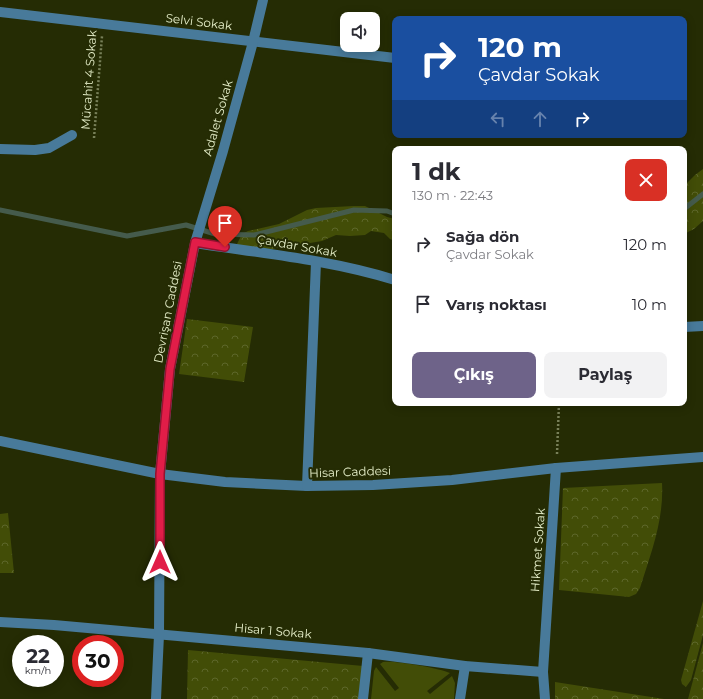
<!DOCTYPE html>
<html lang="tr">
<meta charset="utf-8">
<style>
body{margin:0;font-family:Montserrat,sans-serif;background:#f2f2f3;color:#2b2b33;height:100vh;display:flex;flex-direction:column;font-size:15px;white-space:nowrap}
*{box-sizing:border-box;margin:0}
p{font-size:13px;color:#7c7c81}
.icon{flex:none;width:22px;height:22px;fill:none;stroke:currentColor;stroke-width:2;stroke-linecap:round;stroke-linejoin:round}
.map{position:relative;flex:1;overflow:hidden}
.panel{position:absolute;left:392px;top:146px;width:295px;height:260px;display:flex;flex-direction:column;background:#fff;border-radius:8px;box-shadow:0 2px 10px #0003}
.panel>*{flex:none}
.banner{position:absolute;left:392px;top:16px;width:295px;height:122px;border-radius:8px;box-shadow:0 2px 10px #0003;background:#1a4fa0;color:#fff;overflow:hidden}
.buttons{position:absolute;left:340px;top:12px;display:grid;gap:8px}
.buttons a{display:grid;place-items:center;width:40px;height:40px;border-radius:8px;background:#fff;box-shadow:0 2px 10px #0003;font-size:20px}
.speed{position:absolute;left:12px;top:635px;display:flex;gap:8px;font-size:20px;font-weight:700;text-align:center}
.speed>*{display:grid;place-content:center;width:52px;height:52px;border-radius:50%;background:#fff;box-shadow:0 2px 10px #0003;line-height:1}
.speed small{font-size:10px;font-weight:400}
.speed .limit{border:6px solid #d22;background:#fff;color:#111}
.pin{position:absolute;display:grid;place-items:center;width:34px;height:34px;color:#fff;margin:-41px -17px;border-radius:50% 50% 50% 0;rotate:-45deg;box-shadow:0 0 4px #0007}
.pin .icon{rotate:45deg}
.me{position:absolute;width:44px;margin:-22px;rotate:0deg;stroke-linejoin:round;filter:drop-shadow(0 0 3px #0008)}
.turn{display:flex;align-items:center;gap:14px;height:84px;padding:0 20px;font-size:18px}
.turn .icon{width:52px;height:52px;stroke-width:2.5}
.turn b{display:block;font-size:28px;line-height:34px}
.lanes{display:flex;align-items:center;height:38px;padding:0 20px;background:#0003;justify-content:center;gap:20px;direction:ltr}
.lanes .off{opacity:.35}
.round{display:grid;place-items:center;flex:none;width:42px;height:42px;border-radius:8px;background:#f2f2f3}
.summary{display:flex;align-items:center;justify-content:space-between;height:68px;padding:0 20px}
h1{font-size:24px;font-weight:700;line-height:30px}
.action{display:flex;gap:8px;margin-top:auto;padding:8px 20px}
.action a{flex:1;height:46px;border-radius:8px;background:#6e6389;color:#fff;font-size:16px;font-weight:700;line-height:46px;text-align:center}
.action a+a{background:#f2f2f3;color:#2b2b33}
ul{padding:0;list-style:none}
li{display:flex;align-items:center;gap:12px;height:60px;padding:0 20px}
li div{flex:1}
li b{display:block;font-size:15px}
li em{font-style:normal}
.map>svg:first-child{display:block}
.green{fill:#424d07}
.forest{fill:url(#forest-crowns)}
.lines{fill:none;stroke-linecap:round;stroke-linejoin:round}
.stream{stroke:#455b4c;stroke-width:5}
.path{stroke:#788059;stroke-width:2.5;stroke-dasharray:2 2;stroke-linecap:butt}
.minor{stroke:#487a9a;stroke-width:10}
.route-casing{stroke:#92132f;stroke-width:10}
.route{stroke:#e11d48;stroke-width:7}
.labels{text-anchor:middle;stroke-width:4;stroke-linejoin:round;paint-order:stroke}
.street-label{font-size:12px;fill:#e6efca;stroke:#252c04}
</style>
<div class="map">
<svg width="703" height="699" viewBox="0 0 703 699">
<defs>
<pattern id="forest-crowns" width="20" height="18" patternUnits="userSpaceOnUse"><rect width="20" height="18" fill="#424d07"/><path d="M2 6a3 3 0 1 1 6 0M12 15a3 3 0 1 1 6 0" fill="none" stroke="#5d672a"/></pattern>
</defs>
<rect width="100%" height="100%" fill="#252c04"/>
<path class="green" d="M383,662c11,-2 56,6 67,11l-23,18 3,3 22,-18 3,7 -1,16h-83l3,-28 2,-4 19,24 4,-3 -19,-24z"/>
<g class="forest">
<polygon points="703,169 703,221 694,229 684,234 684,186 695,175"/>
<polygon points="354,206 365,206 387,217 395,219 395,241 390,239 384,233 371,231 365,235 350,236 336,235 322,241 310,243 285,245 260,253 238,250 237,244 242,234 248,231 279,224 307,210 316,208"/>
<polygon points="187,319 253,327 244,382 179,374"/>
<path d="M662,483c2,37 -11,70 -22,105l-4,6 -7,3 -70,-7 4,-102z"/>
<polygon points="8,513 14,573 0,573 0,514"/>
<polygon points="703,601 703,635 691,680 686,687 682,684 681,680"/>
<polygon points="703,643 703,699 688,699"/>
<polygon points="188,650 363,666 359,699 187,699"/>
<polygon points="555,682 664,699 555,699"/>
</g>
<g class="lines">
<g class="stream">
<polyline points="684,209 703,194"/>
<polyline points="0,210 127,236 186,225 215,234 254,235 354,210 387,211 395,214"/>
</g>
<g class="path">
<polyline points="94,138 102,36"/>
<polyline points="557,454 559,403"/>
</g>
<g class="minor">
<polyline points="0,12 395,58"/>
<polyline points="0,149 35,150 49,148 72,135"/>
<path d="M195,243c65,10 136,17 200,37"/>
<polyline points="684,327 703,326"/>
<polyline points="0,441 160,474 225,482 307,486 373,485 452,480 556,468 703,457"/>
<polyline points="307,486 316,262"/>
<polyline points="0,622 54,625 368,653 465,666 543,672"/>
<polyline points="156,699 159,635 160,474 170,369 195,243 223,151 253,42 263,0"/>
<polyline points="363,699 368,653"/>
<polyline points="460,699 465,666"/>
<polyline points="545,699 543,672 556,468"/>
</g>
</g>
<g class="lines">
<defs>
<polyline id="route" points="160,562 160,474 170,369 195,242 225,247"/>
</defs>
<use href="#route" class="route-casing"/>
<use href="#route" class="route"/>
</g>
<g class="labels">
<g class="street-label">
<text transform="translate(199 22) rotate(7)" y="4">Selvi Sokak</text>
<text transform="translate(89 80) rotate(-86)" y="4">Mücahit 4 Sokak</text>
<text transform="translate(218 118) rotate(-74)" y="4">Adalet Sokak</text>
<text transform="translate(297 246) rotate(10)" y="4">Çavdar Sokak</text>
<text transform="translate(168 312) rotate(-79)" y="4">Devrişan Caddesi</text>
<text transform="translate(350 472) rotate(-2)" y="4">Hisar Caddesi</text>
<text transform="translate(538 550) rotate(-86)" y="4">Hikmet Sokak</text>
<text transform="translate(273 631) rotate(5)" y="4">Hisar 1 Sokak</text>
</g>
</g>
</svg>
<div class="buttons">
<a><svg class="icon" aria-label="sound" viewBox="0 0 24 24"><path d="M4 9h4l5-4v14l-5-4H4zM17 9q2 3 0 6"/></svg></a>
</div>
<div class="speed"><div>22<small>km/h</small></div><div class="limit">30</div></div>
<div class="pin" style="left:225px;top:247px;background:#d93025"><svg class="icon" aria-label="arrive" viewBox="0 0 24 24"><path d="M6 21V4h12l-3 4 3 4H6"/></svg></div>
<svg class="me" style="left:160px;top:562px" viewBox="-20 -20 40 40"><path d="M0-17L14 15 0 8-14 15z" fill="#e11d48" stroke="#fff" stroke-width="4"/></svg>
<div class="banner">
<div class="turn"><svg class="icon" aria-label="right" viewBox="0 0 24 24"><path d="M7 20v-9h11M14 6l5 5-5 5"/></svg><div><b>120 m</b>Çavdar Sokak</div></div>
<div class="lanes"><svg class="icon off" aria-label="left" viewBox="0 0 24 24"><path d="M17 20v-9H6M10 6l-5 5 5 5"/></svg><svg class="icon off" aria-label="ahead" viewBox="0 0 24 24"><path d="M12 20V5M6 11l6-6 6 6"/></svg><svg class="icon" aria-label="right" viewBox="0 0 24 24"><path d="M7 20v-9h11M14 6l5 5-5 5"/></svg></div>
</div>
<section class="panel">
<div class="summary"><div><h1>1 dk</h1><p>130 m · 22:43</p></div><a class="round" style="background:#d93025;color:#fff"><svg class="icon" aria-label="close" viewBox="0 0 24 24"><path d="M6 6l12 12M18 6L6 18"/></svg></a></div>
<ul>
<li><svg class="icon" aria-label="right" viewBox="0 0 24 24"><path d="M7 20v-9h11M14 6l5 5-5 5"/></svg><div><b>Sağa dön</b><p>Çavdar Sokak</p></div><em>120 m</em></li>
<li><svg class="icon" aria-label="arrive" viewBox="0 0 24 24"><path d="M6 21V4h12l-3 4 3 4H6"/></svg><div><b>Varış noktası</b></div><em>10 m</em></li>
</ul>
<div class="action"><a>Çıkış</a><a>Paylaş</a></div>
</section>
</div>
